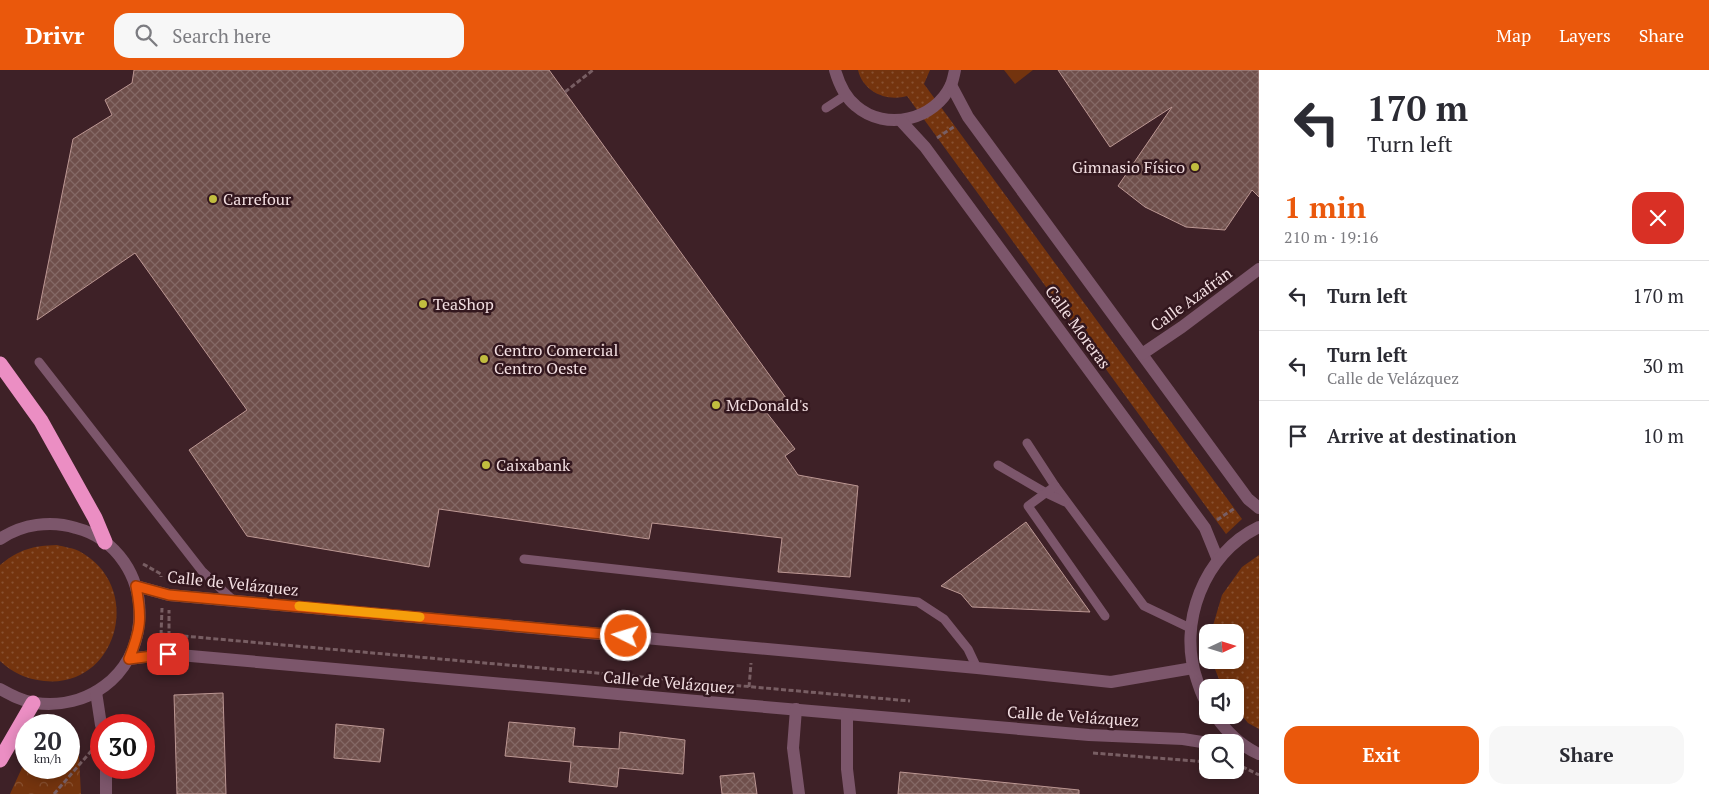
<!DOCTYPE html>
<meta charset="utf-8">
<style>
body{margin:0;font-family:"PT Serif",serif;background:#f7f7f7;color:#2b2b33;height:100vh;display:flex;flex-direction:column;font-size:19px;white-space:nowrap}
*{box-sizing:border-box;margin:0}
p{font-size:16px;color:#7c7c81}
.icon{flex:none;width:28px;height:28px;fill:none;stroke:currentColor;stroke-width:2;stroke-linecap:round;stroke-linejoin:round}
.map{position:relative;flex:1;overflow:hidden}
.panel{display:flex;flex-direction:column;background:#fff;width:450px}
.panel>*{flex:none}
.guide{background:#fff;color:#2b2b33;overflow:hidden}
.needle{width:32px;rotate:86deg}
.controls{position:absolute;left:1199px;top:554px;display:grid;gap:10px}
.controls a{display:grid;place-items:center;width:45px;height:45px;border-radius:10px;background:#fff;box-shadow:0 2px 12px #0003;font-size:25px}
.speed{position:absolute;left:15px;top:644px;display:flex;gap:10px;font-size:25px;font-weight:700;text-align:center}
.speed>*{display:grid;place-content:center;width:65px;height:65px;border-radius:50%;background:#fff;box-shadow:0 2px 12px #0003;line-height:1}
.speed small{font-size:12px;font-weight:400}
.speed .limit{border:8px solid #d22;background:#fff;color:#111}
.pin{position:absolute;display:grid;place-items:center;width:42px;height:42px;color:#fff;margin:-21px;border-radius:10px;box-shadow:0 2px 8px #0006}
.me{position:absolute;width:55px;margin:-28px;rotate:275deg;stroke-linejoin:round;filter:drop-shadow(0 0 4px #0008)}
.turn{display:flex;align-items:center;gap:18px;height:105px;padding:0 25px;font-size:22px}
.turn .icon{width:65px;height:65px;stroke-width:2.5}
.turn b{display:block;font-size:35px;line-height:42px}
.round{display:grid;place-items:center;flex:none;width:52px;height:52px;border-radius:15px;background:#f7f7f7}
.headline{display:flex;align-items:center;justify-content:space-between;height:85px;padding:0 25px}
h1{font-size:30px;font-weight:800;line-height:38px;color:#ea580c}
.action{display:flex;gap:10px;margin-top:auto;padding:10px 25px}
.action a{flex:1;height:58px;border-radius:15px;background:#ea580c;color:#fff;font-size:20px;font-weight:800;line-height:58px;text-align:center}
.action a+a{background:#f7f7f7;color:#2b2b33}
ul{padding:0;list-style:none}
li{display:flex;align-items:center;gap:15px;height:70px;padding:0 25px;border-top:1px solid #e1e1e2}
li div{flex:1}
li b{display:block;font-size:19px}
li em{font-style:normal}
header{display:flex;align-items:center;gap:30px;box-sizing:border-box;height:70px;padding:0 25px;background:#ea580c;color:#fff}
header strong{font-size:24px}
nav{display:flex;gap:28px;margin-inline-start:auto;font-size:18px}
.search{width:350px;height:45px;background:#f7f7f7;display:flex;align-items:center;gap:12px;box-sizing:border-box;padding:0 18px;border-radius:15px;color:#7c7c81;font-size:19px}
main{display:flex;flex:1;min-height:0}
.map>svg:first-child{display:block}
.grass{fill:url(#grass-dots)}
.park{fill:url(#park-crowns)}
.pitch{fill:#74340e}
.building{fill:url(#building-cross-hatch);stroke:#bc9793}
.lines{fill:none;stroke-linecap:round;stroke-linejoin:round}
.path{stroke:#785e63;stroke-width:3;stroke-dasharray:5 2.5;stroke-linecap:butt}
.service{stroke:#7c566b;stroke-width:9}
.minor{stroke:#7c566b;stroke-width:12}
.motorway{stroke:#eb8ec3;stroke-width:15}
.route-casing{stroke:#983908;stroke-width:12}
.route{stroke:#ea580c;stroke-width:9}
.slow{stroke:#f59e0b;stroke-width:9}
.poi-dot{fill:#c1bd3f;stroke:#33171e;stroke-width:2}
.labels{text-anchor:middle;stroke-width:5;stroke-linejoin:round;paint-order:stroke}
.poi-label{font-size:16px;fill:#f3dfe2;stroke:#33171e;text-anchor:start}
.street-label{font-size:16px;fill:#f3dfe2;stroke:#33171e}
</style>
<header>
<strong>Drivr</strong>
<div class="search"><svg class="icon" aria-label="search" viewBox="0 0 24 24"><circle cx="10" cy="10" r="6"/><path d="M15 15l6 6"/></svg>Search here</div>
<nav><a>Map</a><a>Layers</a><a>Share</a></nav>
</header>
<main>
<div class="map">
<svg width="1259" height="724" viewBox="0 0 1259 724">
<defs>
<pattern id="grass-dots" width="8" height="8" patternUnits="userSpaceOnUse" patternTransform="scale(1.25)"><rect width="8" height="8" fill="#74340e"/><path d="M2 2h.1M6 6h.1" fill="none" stroke="#885131" stroke-width="1.8" stroke-linecap="round"/></pattern>
<pattern id="park-crowns" width="20" height="18" patternUnits="userSpaceOnUse" patternTransform="scale(1.25)"><rect width="20" height="18" fill="#74340e"/><path d="M2 6a3 3 0 1 1 6 0M12 15a3 3 0 1 1 6 0" fill="none" stroke="#885131"/></pattern>
<pattern id="building-cross-hatch" width="8" height="8" patternUnits="userSpaceOnUse" patternTransform="scale(1.25)"><rect width="8" height="8" fill="#6f4f4b"/><path d="M0 0l8 8M0 8l8-8" fill="none" stroke="#846865"/></pattern>
</defs>
<rect width="100%" height="100%" fill="#3e2127"/>
<g class="grass">
<path d="M858,0h72l-6,14 318,435 -16,15 -319,-438c-20,6 -44,-4 -49,-26z"/>
<path d="M57,475c7,2 16,3 22,6 67,36 38,138 -35,130 -18,-2 -31,-8 -44,-20v-96c20,-16 32,-19 57,-20z"/>
<polygon points="1259,485 1259,659 1248,653 1235,637 1235,618 1222,617 1213,594 1213,590 1235,590 1235,562 1212,562 1212,559 1222,525 1242,497"/>
</g>
<polygon class="park" points="78,667 81,724 10,724 26,689 26,698 69,698 69,668"/>
<polygon class="pitch" points="1004,0 1033,0 1015,14"/>
<g class="building">
<polygon points="134,0 549,0 786,328 767,343 795,379 785,386 798,405 858,416 850,507 778,502 782,468 652,453 649,469 439,439 429,497 247,466 189,380 247,340 135,183 37,250 73,69 112,45 105,30 132,13"/>
<polygon points="1058,0 1259,0 1259,127 1252,120 1225,160 1186,157 1145,137 1118,116 1172,37 1110,77"/>
<polygon points="1026,452 1090,542 972,537 961,524 941,516"/>
<polygon points="223,623 226,724 177,724 174,625"/>
<polygon points="509,652 575,658 573,676 619,679 620,662 685,670 683,704 619,698 617,717 569,712 571,692 505,686"/>
<polygon points="336,654 384,659 380,692 334,688"/>
<polygon points="900,702 1079,720 1079,724 898,724"/>
<polygon points="754,703 757,724 722,724 720,706"/>
</g>
<g class="lines">
<g class="path">
<polyline points="565,22 593,0"/>
<polyline points="937,68 955,56"/>
<polyline points="1217,450 1235,438"/>
<polyline points="143,494 161,504 161,507"/>
<polyline points="161,564 910,631"/>
<polyline points="161,565 162,538"/>
<polyline points="169,566 169,540"/>
<polyline points="749,617 751,593"/>
<polyline points="1093,683 1208,692"/>
<polyline points="1235,695 1239,695 1259,705"/>
<polyline points="54,724 92,680"/>
</g>
<g class="service">
<polyline points="826,38 846,25"/>
<polyline points="39,292 202,501 233,530"/>
<polyline points="1027,373 1055,416 1144,536 1190,558"/>
<polyline points="998,395 1046,423 1065,432"/>
<polyline points="1055,416 1028,436 1105,546"/>
<polyline points="524,489 918,532 944,549 968,579 977,598"/>
</g>
<g class="minor">
<path d="M835,0c4,14 10,27 21,36 30,26 79,14 95,-21 2,-5 3,-10 4,-15"/>
<polyline points="951,15 968,47 1248,429 1259,438"/>
<polyline points="901,51 925,77 1205,458 1218,490"/>
<polyline points="1142,284 1182,257 1259,199"/>
<path d="M0,469c22,-15 51,-19 76,-11 20,5 37,18 48,34 13,19 17,40 15,61 -5,54 -52,87 -104,80 -13,-2 -24,-8 -35,-14"/>
<polyline points="136,516 169,525 977,598 1111,612 1193,598"/>
<polyline points="129,589 168,584 685,630 1089,665 1183,669 1208,673"/>
<polyline points="96,622 101,655"/>
<path d="M1208,635c-6,-8 -8,-16 -11,-25 -20,-56 7,-127 62,-153"/>
<polyline points="796,639 793,678 799,724"/>
<polyline points="847,645 847,699 850,724"/>
<path d="M1215,645c11,16 26,31 44,39"/>
<polyline points="106,698 106,724"/>
</g>
<g class="motorway">
<polyline points="0,294 41,351 95,448 105,472"/>
<polyline points="0,690 33,633"/>
</g>
</g>
<g class="lines">
<defs>
<path id="route" d="M168,584l-39,5c12,-30 13,-41 7,-73l33,9 457,41"/>
</defs>
<use href="#route" class="route-casing"/>
<use href="#route" class="route"/>
<polyline class="slow" points="299,536 420,547"/>
</g>
<g class="poi-dot">
<circle cx="1195" cy="97" r="5"/>
<circle cx="213" cy="129" r="5"/>
<circle cx="423" cy="234" r="5"/>
<circle cx="484" cy="289" r="5"/>
<circle cx="716" cy="335" r="5"/>
<circle cx="486" cy="395" r="5"/>
</g>
<g class="labels">
<g class="poi-label">
<text x="1185" y="103" text-anchor="end">Gimnasio Físico</text>
<text x="223" y="135">Carrefour</text>
<text x="433" y="240">TeaShop</text>
<text x="494" y="286">Centro Comercial<tspan x="494" dy="18">Centro Oeste</tspan></text>
<text x="726" y="341">McDonald's</text>
<text x="496" y="401">Caixabank</text>
</g>
<g class="street-label">
<text transform="translate(1191 229) rotate(-36)" y="6">Calle Azafrán</text>
<text transform="translate(1078 257) rotate(54)" y="6">Calle Moreras</text>
<text transform="translate(233 513) rotate(6)" y="6">Calle de Velázquez</text>
<text transform="translate(669 612) rotate(5)" y="6">Calle de Velázquez</text>
<text transform="translate(1073 646) rotate(4)" y="6">Calle de Velázquez</text>
</g>
</g>
</svg>
<div class="controls">
<a><svg class="needle" viewBox="-14 -14 28 28"><path d="M0-13l5 13h-10z" fill="#e53935"/><path d="M0 13l5-13h-10z" fill="#7c7c81"/></svg></a>
<a><svg class="icon" aria-label="sound" viewBox="0 0 24 24"><path d="M4 9h4l5-4v14l-5-4H4zM17 9q2 3 0 6"/></svg></a>
<a><svg class="icon" aria-label="search" viewBox="0 0 24 24"><circle cx="10" cy="10" r="6"/><path d="M15 15l6 6"/></svg></a>
</div>
<div class="speed"><div>20<small>km/h</small></div><div class="limit">30</div></div>
<div class="pin" style="left:168px;top:584px;background:#d93025"><svg class="icon" aria-label="arrive" viewBox="0 0 24 24"><path d="M6 21V4h12l-3 4 3 4H6"/></svg></div>
<svg class="me" style="left:626px;top:566px" viewBox="-20 -20 40 40"><circle r="17" fill="#ea580c" stroke="#fff" stroke-width="3"/><path d="M0-11L8 9 0 5-8 9z" fill="#fff"/></svg>
</div>
<section class="panel">
<div class="guide">
<div class="turn"><svg class="icon" aria-label="left" viewBox="0 0 24 24"><path d="M17 20v-9H6M10 6l-5 5 5 5"/></svg><div><b>170 m</b>Turn left</div></div>
</div>
<div class="headline"><div><h1>1 min</h1><p>210 m · 19:16</p></div><a class="round" style="background:#d93025;color:#fff"><svg class="icon" aria-label="close" viewBox="0 0 24 24"><path d="M6 6l12 12M18 6L6 18"/></svg></a></div>
<ul>
<li><svg class="icon" aria-label="left" viewBox="0 0 24 24"><path d="M17 20v-9H6M10 6l-5 5 5 5"/></svg><div><b>Turn left</b></div><em>170 m</em></li>
<li><svg class="icon" aria-label="left" viewBox="0 0 24 24"><path d="M17 20v-9H6M10 6l-5 5 5 5"/></svg><div><b>Turn left</b><p>Calle de Velázquez</p></div><em>30 m</em></li>
<li><svg class="icon" aria-label="arrive" viewBox="0 0 24 24"><path d="M6 21V4h12l-3 4 3 4H6"/></svg><div><b>Arrive at destination</b></div><em>10 m</em></li>
</ul>
<div class="action"><a>Exit</a><a>Share</a></div>
</section>
</main>
